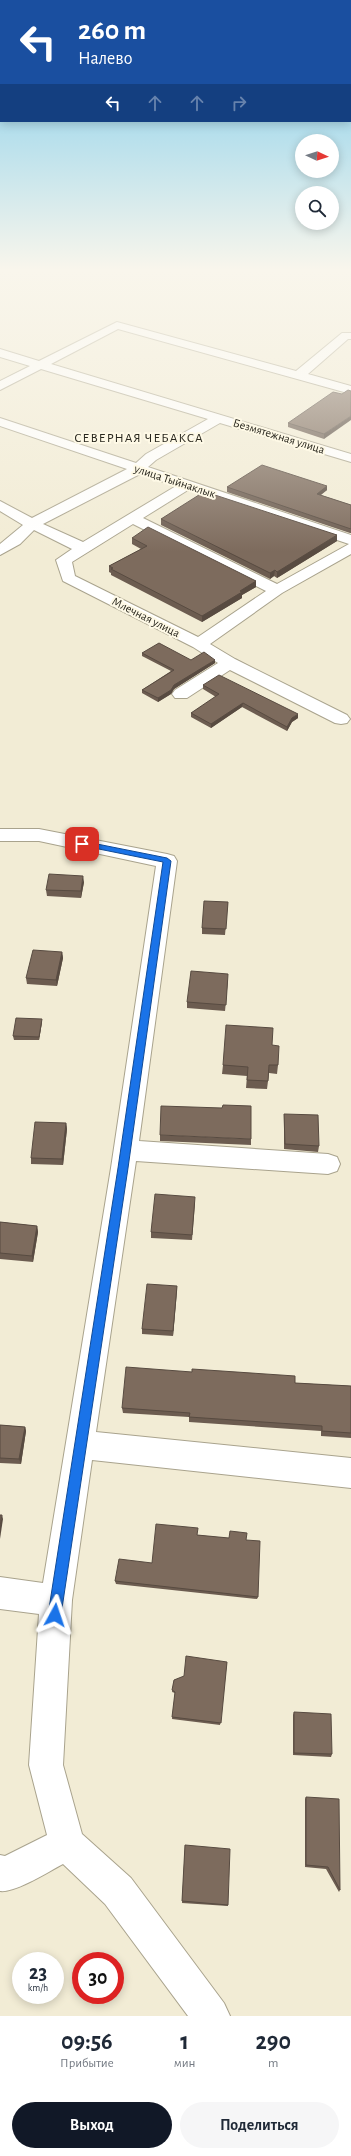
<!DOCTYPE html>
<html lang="ru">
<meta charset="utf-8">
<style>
body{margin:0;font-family:"Alegreya Sans",sans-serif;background:#f6f6f7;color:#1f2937;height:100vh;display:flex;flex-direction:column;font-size:15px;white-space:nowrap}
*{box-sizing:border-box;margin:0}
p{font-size:13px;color:#747a83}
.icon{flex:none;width:22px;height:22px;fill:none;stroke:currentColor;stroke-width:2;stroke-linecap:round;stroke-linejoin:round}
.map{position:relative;height:2016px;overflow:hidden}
.sheet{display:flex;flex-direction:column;background:#fff;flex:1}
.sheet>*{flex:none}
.banner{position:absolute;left:0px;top:0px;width:351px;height:122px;box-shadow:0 2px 10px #0003;background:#1a4fa0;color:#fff;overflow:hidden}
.needle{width:26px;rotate:94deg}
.fabs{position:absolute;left:295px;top:134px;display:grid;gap:8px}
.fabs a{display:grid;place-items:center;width:44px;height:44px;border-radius:50%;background:#fff;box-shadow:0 2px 10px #0003;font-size:20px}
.speed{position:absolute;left:12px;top:1952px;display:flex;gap:8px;font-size:20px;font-weight:700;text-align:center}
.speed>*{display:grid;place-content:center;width:52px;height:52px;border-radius:50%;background:#fff;box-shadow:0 2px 10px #0003;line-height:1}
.speed small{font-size:10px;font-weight:400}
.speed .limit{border:6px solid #d22;background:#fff;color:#111}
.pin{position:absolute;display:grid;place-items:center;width:34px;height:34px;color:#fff;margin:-17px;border-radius:8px;box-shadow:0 2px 6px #0006}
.me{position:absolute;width:44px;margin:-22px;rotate:5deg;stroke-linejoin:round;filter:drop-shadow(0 0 3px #0008)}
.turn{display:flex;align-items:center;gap:14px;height:84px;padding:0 12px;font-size:18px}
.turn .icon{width:52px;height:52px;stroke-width:2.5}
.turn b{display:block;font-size:28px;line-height:34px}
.lanes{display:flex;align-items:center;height:38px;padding:0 12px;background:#0003;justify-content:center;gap:20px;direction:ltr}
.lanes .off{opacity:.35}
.eta{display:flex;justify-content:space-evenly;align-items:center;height:68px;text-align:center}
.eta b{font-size:24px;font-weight:700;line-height:28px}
.primary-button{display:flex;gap:8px;margin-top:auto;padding:8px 12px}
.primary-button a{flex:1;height:46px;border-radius:24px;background:#111827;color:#fff;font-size:16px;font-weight:700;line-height:46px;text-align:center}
.primary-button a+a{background:#f6f6f7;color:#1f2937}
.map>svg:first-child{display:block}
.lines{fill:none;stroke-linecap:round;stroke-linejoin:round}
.minor-casing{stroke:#a9a38d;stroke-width:2}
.minor{fill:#fff;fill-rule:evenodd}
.wall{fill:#6c5c50}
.shaded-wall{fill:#584b41}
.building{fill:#7d6b5d;stroke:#584b41}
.route{fill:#1a73e8;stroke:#114b97}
.labels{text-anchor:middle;stroke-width:4;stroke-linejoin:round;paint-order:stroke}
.far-street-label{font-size:12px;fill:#28261d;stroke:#fef9e6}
.far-neighbourhood-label{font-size:13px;letter-spacing:1px;fill:#28261d;stroke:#fef9e6}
</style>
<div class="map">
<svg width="351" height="2016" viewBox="0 0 351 2016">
<rect width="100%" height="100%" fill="#f2ecd5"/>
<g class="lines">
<defs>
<g id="minor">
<path d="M117,322l179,49 46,-38h9v6h-3l-40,35 43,12v8l-233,-65 -67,35 300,90v8l-131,-39 -64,37 -8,7 203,68v19l-69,39 -72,51 25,15 112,56 3,4 -3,4 -6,1 -6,-1 -105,-53 -43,28h-12l-3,-4 3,-4 43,-27 -25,-16 -130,-66 -7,-21 16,-11 -38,-19 -14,14 -20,11v-11l23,-19 -23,-14v-10l32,17 95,-49 -127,-43v-8l136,45 10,-9 62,-35 -167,-50 -41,21v-9l30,-15 -30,-9v-8l39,12zM140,474l36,12 -93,56 -40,-18zM188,490l158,53 3,1 -72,40 -134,-66zM133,524l133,67 -68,46 -123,-61 -3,-14z"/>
<path d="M0,829h39l128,25 7,2 3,5 -38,280 189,13 9,3 3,7 -3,7 -9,3 -192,-13 -40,271 255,26v30l-259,-28 -20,140 -9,165 19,69 49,44 93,125 6,13h-42l-83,-112 -42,-40c-15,8 -48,29 -63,27v-36l5,1 42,-21 -18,-70 10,-151 -39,-5v-32l43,6 68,-415 45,-302 -117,-25h-39z"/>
</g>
</defs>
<use href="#minor" class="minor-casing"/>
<use href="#minor" class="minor"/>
</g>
<g class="wall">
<polygon points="342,394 324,439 288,427 288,423"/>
<polygon points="327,486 327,490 321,495 351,505 351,533 350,533 227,492 227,487"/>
<polygon points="212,496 337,535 337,541 277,578 274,576 270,579 161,525 161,519"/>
<polygon points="132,538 256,581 256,587 242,595 242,598 202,622 111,575 111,573 109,572 109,566 141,549 132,544"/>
<polygon points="142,653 191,660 215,663 174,689 171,694 158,702 142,693 142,690 171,671 142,656"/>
<polygon points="203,685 298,718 292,722 287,731 242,707 211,728 191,717 191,713 216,697 203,689"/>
<polygon points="84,882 81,898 47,896 46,890"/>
<polygon points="228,902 225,935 202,934 202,928"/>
<polygon points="62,952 63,958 57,986 27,984 26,978"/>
<polygon points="228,980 225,1011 187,1008 187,1002"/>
<polygon points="42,1022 39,1040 14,1040 13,1036"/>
<polygon points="272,1045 278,1065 277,1074 269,1073 267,1089 246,1088 247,1076 222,1074 223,1065"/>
<polygon points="284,1114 319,1146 318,1152 284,1149"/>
<polygon points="66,1123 67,1129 63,1165 31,1164 31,1158"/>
<polygon points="160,1135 251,1139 251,1145 160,1141"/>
<polygon points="195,1203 192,1240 151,1238 151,1232"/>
<polygon points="0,1222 37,1226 38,1232 33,1262 0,1259"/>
<polygon points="177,1286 173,1336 142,1334 142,1329"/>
<polygon points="295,1383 351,1386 351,1438 321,1436 321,1431 189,1422 189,1417 123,1413 122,1408"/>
<polygon points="0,1425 25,1427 26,1431 21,1464 0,1463"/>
<polygon points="197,1535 246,1540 258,1597 257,1599 116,1584 115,1581 152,1563"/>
<polygon points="227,1662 220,1725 172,1719 175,1693 172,1692 174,1680"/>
<polygon points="294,1712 332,1754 331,1757 293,1755 293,1715"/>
<polygon points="306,1797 340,1890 339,1892 326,1869 305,1867 305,1799"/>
<polygon points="185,1845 228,1905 228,1906 182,1903"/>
</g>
<g class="shaded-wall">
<polygon points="351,416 351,420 324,439 324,434"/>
<polygon points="327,486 327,490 316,498 317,494"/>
<polygon points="337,535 337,541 277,578 277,572"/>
<polygon points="275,570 274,576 270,579 270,573"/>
<polygon points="256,581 256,587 242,595 242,598 202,622 202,616 240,591"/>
<polygon points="215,660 215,663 174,689 171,694 158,702 158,698 174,685"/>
<polygon points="243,703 242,707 211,728 211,724"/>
<polygon points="298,714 298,718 292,722 287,731 287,727 292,718"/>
<polygon points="83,876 84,882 81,898 81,891"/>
<polygon points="62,952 63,958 57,986 56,980"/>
<polygon points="42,1019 42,1022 39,1040 39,1037"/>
<polygon points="66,1123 67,1129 63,1165 62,1159"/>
<polygon points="37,1226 38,1232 33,1262 32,1256"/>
<polygon points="177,1286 177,1291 173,1336 173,1331"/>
<polygon points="25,1427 26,1431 21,1464 19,1459"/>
<polygon points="2,1515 3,1519 0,1539 0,1526"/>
</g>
<g class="building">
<polygon points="348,390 351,391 351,416 324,434 288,423 333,392 342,394"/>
<polygon points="262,465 327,486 317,494 351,505 351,529 227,487"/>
<polygon points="202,493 212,496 215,495 337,535 277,572 275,570 270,573 161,519"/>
<polygon points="148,527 256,581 240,591 242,592 202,616 111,569 113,568 109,566 147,546 132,538"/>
<polygon points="159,643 191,660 204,652 215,660 174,685 171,690 158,698 142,690 174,670 142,653"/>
<polygon points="219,675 298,714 292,718 287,727 243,703 211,724 191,713 219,694 203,685"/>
<polygon points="49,874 83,876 81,891 46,890"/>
<polygon points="204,901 228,902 226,929 202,928"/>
<polygon points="33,950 62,952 56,980 26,978"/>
<polygon points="191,971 228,974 226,1005 187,1002"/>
<polygon points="16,1018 42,1019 39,1037 13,1036"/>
<polygon points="226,1025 273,1028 272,1045 279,1046 278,1065 269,1065 268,1081 247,1080 248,1067 223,1065"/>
<polygon points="223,1105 251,1106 251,1139 160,1135 161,1106 222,1108"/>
<polygon points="284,1114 318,1115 319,1146 285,1144"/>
<polygon points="35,1122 66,1123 62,1159 31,1158"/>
<polygon points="155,1194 195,1197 192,1235 151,1232"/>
<polygon points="0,1222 37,1226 32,1256 0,1253"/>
<polygon points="147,1284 177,1286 173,1331 142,1329"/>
<polygon points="126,1367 192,1372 192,1369 295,1376 295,1383 351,1386 351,1433 322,1431 322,1426 189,1417 190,1413 122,1408"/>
<polygon points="0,1425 25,1427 19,1459 0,1458"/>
<polygon points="0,1515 2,1515 0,1526"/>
<polygon points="156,1524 198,1528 197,1535 229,1538 230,1531 247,1533 246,1540 260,1541 258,1597 115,1581 119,1559 152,1563"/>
<polygon points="186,1656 227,1662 221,1723 172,1717 175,1692 172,1690 174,1680 184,1676"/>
<polygon points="294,1712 331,1714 332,1754 294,1753"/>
<polygon points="306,1797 339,1799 340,1890 328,1867 306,1865"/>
<polygon points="185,1845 230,1849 228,1905 182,1901"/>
</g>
<linearGradient id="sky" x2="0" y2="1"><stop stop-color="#74c9ec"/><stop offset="0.49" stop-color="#f9f6ec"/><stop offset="1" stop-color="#f9f6ec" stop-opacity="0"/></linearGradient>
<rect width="351" height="552" fill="url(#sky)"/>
<polygon class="route" points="82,841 167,858 171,861 128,1168 61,1615 59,1619 55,1621 50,1619 48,1615 118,1168 163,862 79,845 78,844"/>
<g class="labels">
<g class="far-street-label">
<text transform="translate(279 436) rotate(17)" y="4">Безмятежная улица</text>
<text transform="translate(175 481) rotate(18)" y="4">улица Тыйнаклык</text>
<text transform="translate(146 617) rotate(27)" y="4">Млечная улица</text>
</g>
<g class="far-neighbourhood-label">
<text x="139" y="442">СЕВЕРНАЯ ЧЕБАКСА</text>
</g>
</g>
</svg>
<div class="fabs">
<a><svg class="needle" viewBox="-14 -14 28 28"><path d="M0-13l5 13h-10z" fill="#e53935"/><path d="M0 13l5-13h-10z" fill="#747a83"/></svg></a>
<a><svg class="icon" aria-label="search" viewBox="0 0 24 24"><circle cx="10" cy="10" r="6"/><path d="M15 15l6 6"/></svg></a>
</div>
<div class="speed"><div>23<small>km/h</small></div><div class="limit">30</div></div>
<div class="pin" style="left:82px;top:844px;background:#d93025"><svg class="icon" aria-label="arrive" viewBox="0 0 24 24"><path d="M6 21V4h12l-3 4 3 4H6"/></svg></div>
<svg class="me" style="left:55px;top:1615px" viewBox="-20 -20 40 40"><path d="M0-17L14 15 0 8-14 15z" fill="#1a73e8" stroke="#fff" stroke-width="4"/></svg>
<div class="banner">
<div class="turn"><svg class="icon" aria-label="left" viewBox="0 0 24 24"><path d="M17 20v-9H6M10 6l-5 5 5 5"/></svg><div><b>260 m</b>Налево</div></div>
<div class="lanes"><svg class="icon" aria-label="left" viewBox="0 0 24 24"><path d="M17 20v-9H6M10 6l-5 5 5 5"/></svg><svg class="icon off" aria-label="ahead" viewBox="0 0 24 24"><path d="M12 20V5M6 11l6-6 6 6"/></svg><svg class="icon off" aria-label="ahead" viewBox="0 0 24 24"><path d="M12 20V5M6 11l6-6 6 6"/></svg><svg class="icon off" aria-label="right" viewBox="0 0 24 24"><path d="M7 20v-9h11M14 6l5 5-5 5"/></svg></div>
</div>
</div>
<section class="sheet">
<div class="eta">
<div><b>09:56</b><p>Прибытие</p></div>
<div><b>1</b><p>мин</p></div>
<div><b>290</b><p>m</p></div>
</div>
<div class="primary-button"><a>Выход</a><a>Поделиться</a></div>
</section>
